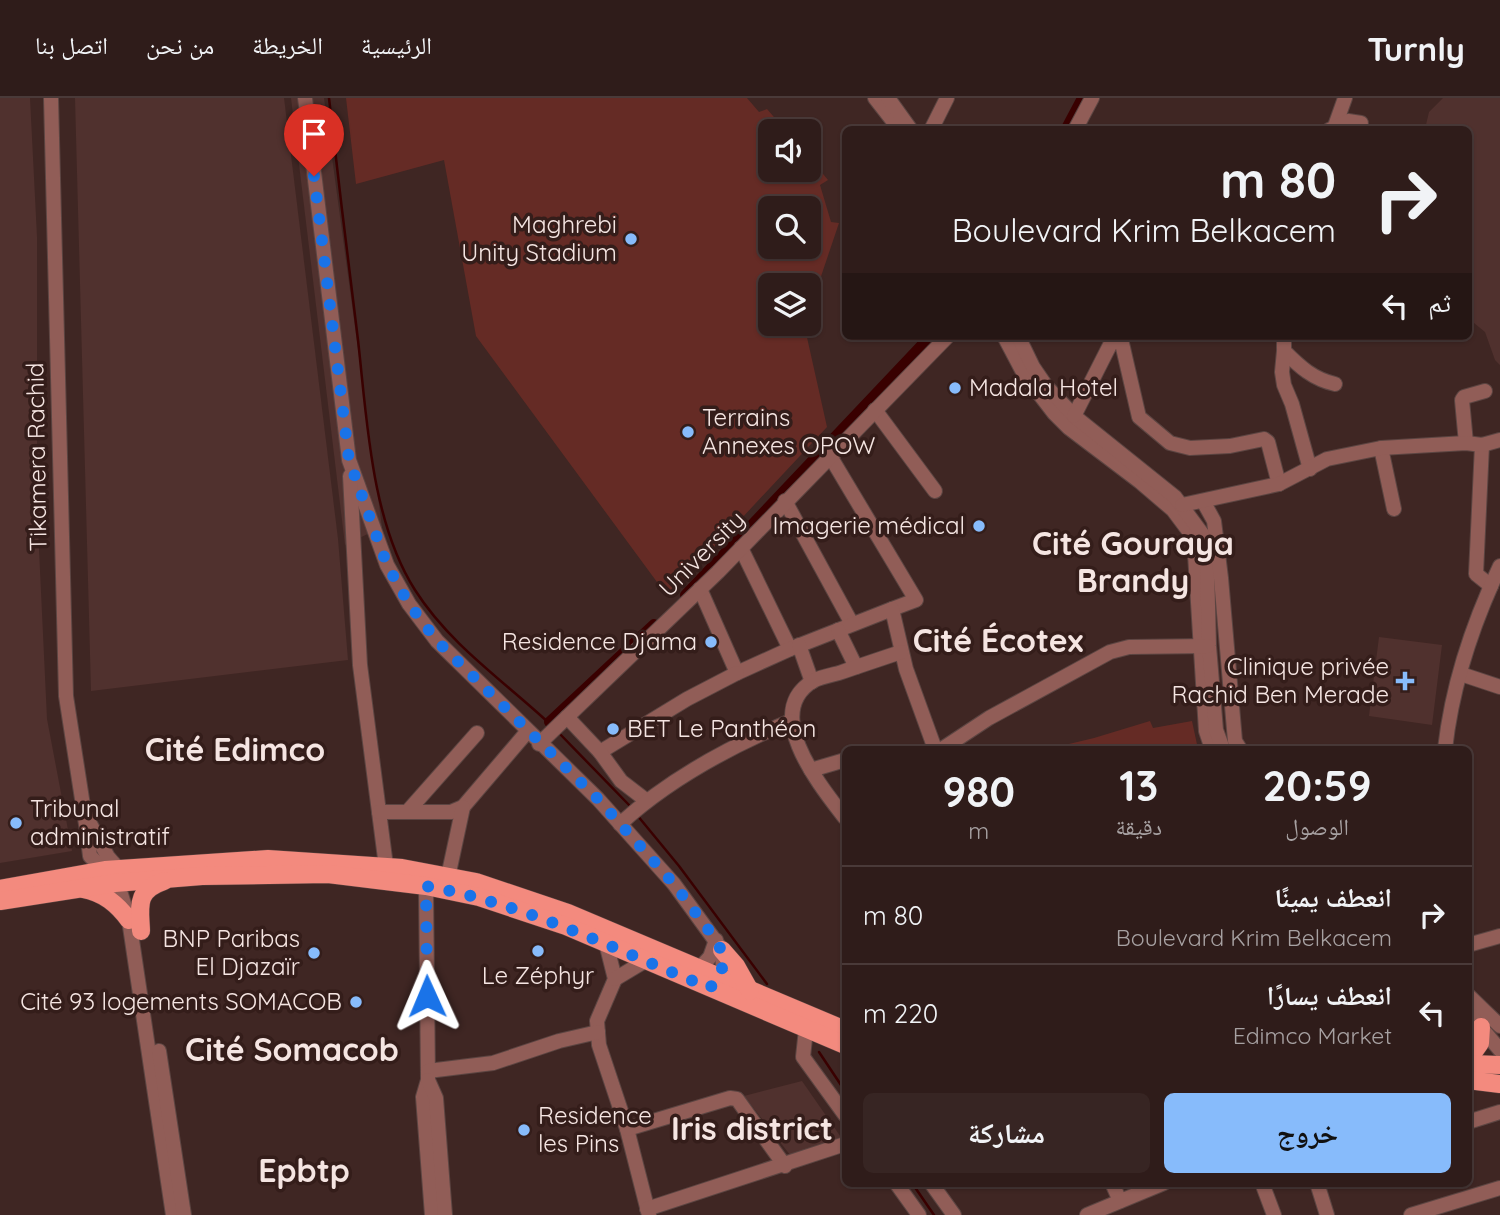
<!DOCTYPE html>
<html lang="ar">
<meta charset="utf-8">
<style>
body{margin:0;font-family:Quicksand,"Noto Naskh Arabic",sans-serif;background:#372523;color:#f1f3f6;direction:rtl;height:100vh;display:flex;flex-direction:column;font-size:26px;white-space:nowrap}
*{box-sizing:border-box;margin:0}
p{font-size:23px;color:#a7a1a2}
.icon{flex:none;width:38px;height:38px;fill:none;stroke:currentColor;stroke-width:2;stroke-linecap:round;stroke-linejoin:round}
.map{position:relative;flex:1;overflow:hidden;direction:ltr}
.side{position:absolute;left:842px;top:648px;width:630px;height:441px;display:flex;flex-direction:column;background:#2f1c1a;border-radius:10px;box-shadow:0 2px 5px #0004,0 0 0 2px #4a3a39;direction:rtl}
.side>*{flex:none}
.banner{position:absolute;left:842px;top:28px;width:630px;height:214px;border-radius:10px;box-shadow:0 2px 5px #0004,0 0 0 2px #4a3a39;direction:rtl;background:#2f1c1a;color:#f1f3f6;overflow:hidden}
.controls{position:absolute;left:758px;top:21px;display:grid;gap:14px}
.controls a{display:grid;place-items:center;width:63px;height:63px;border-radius:10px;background:#2f1c1a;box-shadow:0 2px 5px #0004,0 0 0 2px #4a3a39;font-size:35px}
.pin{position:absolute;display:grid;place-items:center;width:60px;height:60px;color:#fff;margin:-72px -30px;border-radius:50% 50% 50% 0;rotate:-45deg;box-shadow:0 0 7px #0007}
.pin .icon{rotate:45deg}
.me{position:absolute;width:77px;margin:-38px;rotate:359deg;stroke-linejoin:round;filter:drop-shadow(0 0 5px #0008)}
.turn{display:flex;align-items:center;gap:24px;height:147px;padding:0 21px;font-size:32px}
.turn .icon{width:91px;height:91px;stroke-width:2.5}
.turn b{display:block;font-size:49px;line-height:60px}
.then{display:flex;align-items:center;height:66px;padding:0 21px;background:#0003;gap:14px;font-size:26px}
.eta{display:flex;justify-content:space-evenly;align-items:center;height:119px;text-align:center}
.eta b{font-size:42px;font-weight:700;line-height:49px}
.action{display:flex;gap:14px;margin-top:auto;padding:14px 21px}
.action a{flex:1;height:80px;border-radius:10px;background:#87bbfb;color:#111;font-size:28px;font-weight:700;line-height:80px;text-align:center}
.action a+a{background:#372523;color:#f1f3f6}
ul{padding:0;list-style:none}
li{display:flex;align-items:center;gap:21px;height:98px;padding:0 21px;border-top:2px solid #4a3a39}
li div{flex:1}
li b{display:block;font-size:26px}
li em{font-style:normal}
header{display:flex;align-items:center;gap:42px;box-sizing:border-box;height:98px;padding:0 35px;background:#2f1c1a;border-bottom:2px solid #4a3a39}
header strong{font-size:33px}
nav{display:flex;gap:38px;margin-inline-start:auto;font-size:24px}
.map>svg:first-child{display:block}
.built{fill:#50312e}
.green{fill:#652b25;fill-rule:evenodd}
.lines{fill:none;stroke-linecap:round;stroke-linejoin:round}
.stream{stroke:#390000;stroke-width:2.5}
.canal{stroke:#390000;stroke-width:10}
.minor-casing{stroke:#5c4542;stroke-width:16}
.major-casing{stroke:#5c4542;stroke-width:19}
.minor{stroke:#915d57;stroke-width:14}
.major{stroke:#f38a7e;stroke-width:18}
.route{stroke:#1a73e8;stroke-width:12;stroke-dasharray:0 21.6}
.poi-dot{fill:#87bbfb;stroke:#341d1a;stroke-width:2.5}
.labels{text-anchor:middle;stroke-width:7;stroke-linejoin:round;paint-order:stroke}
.poi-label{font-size:24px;fill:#f5e5e2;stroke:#341d1a;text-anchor:end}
.street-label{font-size:24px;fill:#f5e5e2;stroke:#341d1a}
.district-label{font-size:32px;font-weight:bold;fill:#f5e5e2;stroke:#341d1a}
</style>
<header>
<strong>Turnly</strong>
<nav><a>الرئيسية</a><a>الخريطة</a><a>من نحن</a><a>اتصل بنا</a></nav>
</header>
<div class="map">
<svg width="1500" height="1117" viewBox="0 0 1500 1117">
<rect width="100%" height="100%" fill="#3f2623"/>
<g class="built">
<polygon points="0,0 30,0 37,139 37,409 47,621 72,753 0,765"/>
<polygon points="75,0 284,0 338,441 348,562 91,593"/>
<polygon points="291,0 324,0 382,429 345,447"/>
<polygon points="1443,0 1500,0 1500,267 1495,262 1485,234 1468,220 1468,32 1425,31 1429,14"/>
<polygon points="1379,539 1442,547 1432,627 1369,618"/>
<polygon points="802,983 845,1045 794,1062 744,998"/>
</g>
<g class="green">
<path d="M346,0h401l12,14 8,-3 19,22h-16v39h38l1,-13 19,23 -8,5 11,37 8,1 -30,89 -1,-27h-38v39h34l23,103 -159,170 -192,-261 -32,-176 -88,24zM808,110v39h-38v-39z"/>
<polygon points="1150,623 1153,630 1192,623 1198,651 1048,651 1094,640"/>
</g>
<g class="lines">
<g class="stream">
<path d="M329,0c9,81 19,161 29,242 9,79 13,181 57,250 35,55 89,91 135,134"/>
<polyline points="557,633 631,709"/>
<polyline points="637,717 679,768 767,886"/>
<polyline points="819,954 845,993"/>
<polyline points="912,1085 934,1117"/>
</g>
<g class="canal">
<polyline points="1065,32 1082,0"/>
<polyline points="685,497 930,238"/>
<polyline points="549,624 654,526"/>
</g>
<defs>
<g id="minor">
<polyline points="51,0 66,598 87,733 90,758 112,780 121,796 129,822 173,1117"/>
<polyline points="305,0 349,362 387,467 409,506 437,543 598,701 674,786 722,852 723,870 712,887"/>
<polyline points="875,0 900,32"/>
<polyline points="888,0 911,32"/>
<polyline points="1335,28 1345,0"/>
<polyline points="931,32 947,0"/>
<polyline points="1075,32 1092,0"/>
<polyline points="1329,32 1348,23 1361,25"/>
<polyline points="1004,238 1024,276 1054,315 1069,330 1139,383 1173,412 1194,440 1206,633 1212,651"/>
<polyline points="1018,238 1033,269 1046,288 1074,318 1175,399 1203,437 1207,468 1209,548 1216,632 1223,651"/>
<path d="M1284,238v15c16,16 29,28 51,33"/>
<polyline points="1284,253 1282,274 1284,287 1292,306 1310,371"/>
<polyline points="875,312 935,393"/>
<polyline points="1074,318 1113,241 1121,241 1139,319 1170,345 1190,350 1230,348 1264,341 1268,344 1279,386"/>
<polyline points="1466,345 1462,302 1464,299 1485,293"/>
<polyline points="1482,347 1476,476 1491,488"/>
<polyline points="1381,350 1394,411"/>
<polyline points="830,358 916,502 892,511"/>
<polyline points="350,378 360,567 386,768"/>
<polyline points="785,403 852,526"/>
<polyline points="1203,403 1214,423 1221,480 1235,643 1240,651"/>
<polyline points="1182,407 1279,386 1327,361 1381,350 1466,345 1482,347 1500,342"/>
<polyline points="741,450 790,551"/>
<polyline points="700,491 737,575 790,551 892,511 906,571 935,651"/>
<polyline points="838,532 856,569"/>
<polyline points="799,547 812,584"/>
<polyline points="1461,576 1500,589"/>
<polyline points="539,646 567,619"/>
<polyline points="942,651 989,620 1110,554 1129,549 1208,548"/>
<path d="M1445,651c7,-63 28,-126 55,-183"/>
<polyline points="600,654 687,601 737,575"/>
<polyline points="811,672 845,662"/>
<polyline points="647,703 621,683 600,654 567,619 718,474 948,238"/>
<polyline points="408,713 477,635"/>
<polyline points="379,714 451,714 463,709 527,634"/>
<polyline points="87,720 108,759 123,776"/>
<path d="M845,720c-23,-30 -85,-105 -32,-137 7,-4 18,-6 26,-8 20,-7 41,-14 62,-21"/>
<path d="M620,726c48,-44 111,-78 171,-103"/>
<polyline points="448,779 463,709"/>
<polyline points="426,788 428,982 423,999 432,1117"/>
<polyline points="606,845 615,881 597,923 599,947 627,1031 649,1117"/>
<polyline points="1468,847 1500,838"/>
<polyline points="699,871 710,859 716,842"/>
<polyline points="615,881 645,863"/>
<polyline points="1468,897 1500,928"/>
<polyline points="1468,914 1500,952"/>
<polyline points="806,931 803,959 845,1017"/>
<polyline points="159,953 184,1117"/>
<polyline points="428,973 493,965 559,943 598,934"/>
<polyline points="428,982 436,1000 445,1117"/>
<polyline points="1468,1024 1500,1014"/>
<polyline points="627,1031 730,1000 737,1001 785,1068"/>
<polyline points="896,1085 919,1117"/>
<polyline points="931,1085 954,1117"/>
<polyline points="1112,1085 1120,1103"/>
<polyline points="1262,1085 1274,1117"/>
<polyline points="1317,1085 1327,1117"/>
<polyline points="647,1111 845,1046"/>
<polyline points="1087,1117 1164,1085"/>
<polyline points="1411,1117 1500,1090"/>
</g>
<g id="major">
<polyline points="0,791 105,772 268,761 402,770 476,784 568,815 845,932"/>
<path d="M83,791c21,4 34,15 46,31"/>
<polyline points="0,803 115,785 202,778 328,776 426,788 479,799 566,828 845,947"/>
<path d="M141,833c-1,-25 -6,-40 23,-50"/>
<polyline points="722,852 736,868 750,893"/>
<polyline points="1468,962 1480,945 1481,929"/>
<polyline points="1468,966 1500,967"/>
<polyline points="1468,982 1500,986"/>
</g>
</defs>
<use href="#minor" class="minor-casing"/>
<use href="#major" class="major-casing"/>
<use href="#minor" class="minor"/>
<use href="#major" class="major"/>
</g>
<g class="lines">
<path class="route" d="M314,78l35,284 38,105 22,39 28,37 161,158 76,85 42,56 8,16 -3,18 -11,14c-94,-38 -184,-84 -284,-102l1,110"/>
</g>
<g class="poi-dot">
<circle cx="631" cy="141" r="7"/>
<circle cx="955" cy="290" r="7"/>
<circle cx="688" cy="334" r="7"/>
<circle cx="979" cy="428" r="7"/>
<circle cx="711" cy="544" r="7"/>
<path d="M1401.5 572.5h7v7h7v7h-7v7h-7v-7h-7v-7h7z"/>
<circle cx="613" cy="631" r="7"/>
<circle cx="16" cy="725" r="7"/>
<circle cx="538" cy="853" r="7"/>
<circle cx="314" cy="855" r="7"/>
<circle cx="356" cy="904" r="7"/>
<circle cx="524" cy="1032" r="7"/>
</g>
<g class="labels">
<g class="poi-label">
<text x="617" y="135">Maghrebi<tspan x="617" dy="28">Unity Stadium</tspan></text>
<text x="969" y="298" text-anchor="start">Madala Hotel</text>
<text x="702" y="328" text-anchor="start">Terrains<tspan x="702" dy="28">Annexes OPOW</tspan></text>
<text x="965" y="436">Imagerie médical</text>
<text x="697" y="552">Residence Djama</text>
<text x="1389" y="577">Clinique privée<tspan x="1389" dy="28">Rachid Ben Merade</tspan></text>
<text x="627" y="639" text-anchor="start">BET Le Panthéon</text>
<text x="30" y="719" text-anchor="start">Tribunal<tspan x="30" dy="28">administratif</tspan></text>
<text x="300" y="849">BNP Paribas<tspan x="300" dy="28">El Djazaïr</tspan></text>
<text x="538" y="886" text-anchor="middle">Le Zéphyr</text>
<text x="342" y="912">Cité 93 logements SOMACOB</text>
<text x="538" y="1026" text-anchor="start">Residence<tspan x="538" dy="28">les Pins</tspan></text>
</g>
<g class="street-label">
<text transform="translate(37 359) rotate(-91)" y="8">Tikamera Rachid</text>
<text transform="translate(702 456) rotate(-45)" y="8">University</text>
</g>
<g class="district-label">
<text x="1133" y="457">Cité Gouraya<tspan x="1133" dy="37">Brandy</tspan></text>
<text x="998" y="554">Cité Écotex</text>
<text x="235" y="663">Cité Edimco</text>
<text x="292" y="963">Cité Somacob</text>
<text x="752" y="1042">Iris district</text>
<text x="304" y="1084">Epbtp</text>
</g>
</g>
</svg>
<div class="controls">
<a><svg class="icon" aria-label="sound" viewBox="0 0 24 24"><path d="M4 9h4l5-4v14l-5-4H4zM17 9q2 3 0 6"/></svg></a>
<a><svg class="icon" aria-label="search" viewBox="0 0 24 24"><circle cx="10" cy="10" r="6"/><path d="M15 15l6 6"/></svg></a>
<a><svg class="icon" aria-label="layers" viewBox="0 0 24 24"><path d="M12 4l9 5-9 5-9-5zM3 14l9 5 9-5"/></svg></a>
</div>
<div class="pin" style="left:314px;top:78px;background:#d93025"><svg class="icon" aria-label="arrive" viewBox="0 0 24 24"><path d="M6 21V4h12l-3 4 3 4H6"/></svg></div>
<svg class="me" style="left:427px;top:898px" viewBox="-20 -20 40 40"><path d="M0-17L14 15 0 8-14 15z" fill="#1a73e8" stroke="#fff" stroke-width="4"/></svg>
<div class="banner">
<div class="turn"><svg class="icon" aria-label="right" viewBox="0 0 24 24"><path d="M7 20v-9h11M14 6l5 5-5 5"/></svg><div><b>80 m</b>Boulevard Krim Belkacem</div></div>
<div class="then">ثم<svg class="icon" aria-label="left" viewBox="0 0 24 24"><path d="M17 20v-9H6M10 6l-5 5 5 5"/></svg></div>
</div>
<section class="side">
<div class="eta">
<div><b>20:59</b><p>الوصول</p></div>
<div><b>13</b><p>دقيقة</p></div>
<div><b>980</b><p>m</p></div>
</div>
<ul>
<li><svg class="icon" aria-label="right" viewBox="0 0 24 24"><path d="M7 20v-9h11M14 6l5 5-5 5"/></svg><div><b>انعطف يمينًا</b><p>Boulevard Krim Belkacem</p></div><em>80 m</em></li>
<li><svg class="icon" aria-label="left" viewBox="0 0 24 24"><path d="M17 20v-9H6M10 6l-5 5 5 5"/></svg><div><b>انعطف يسارًا</b><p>Edimco Market</p></div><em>220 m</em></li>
</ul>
<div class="action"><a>خروج</a><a>مشاركة</a></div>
</section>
</div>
